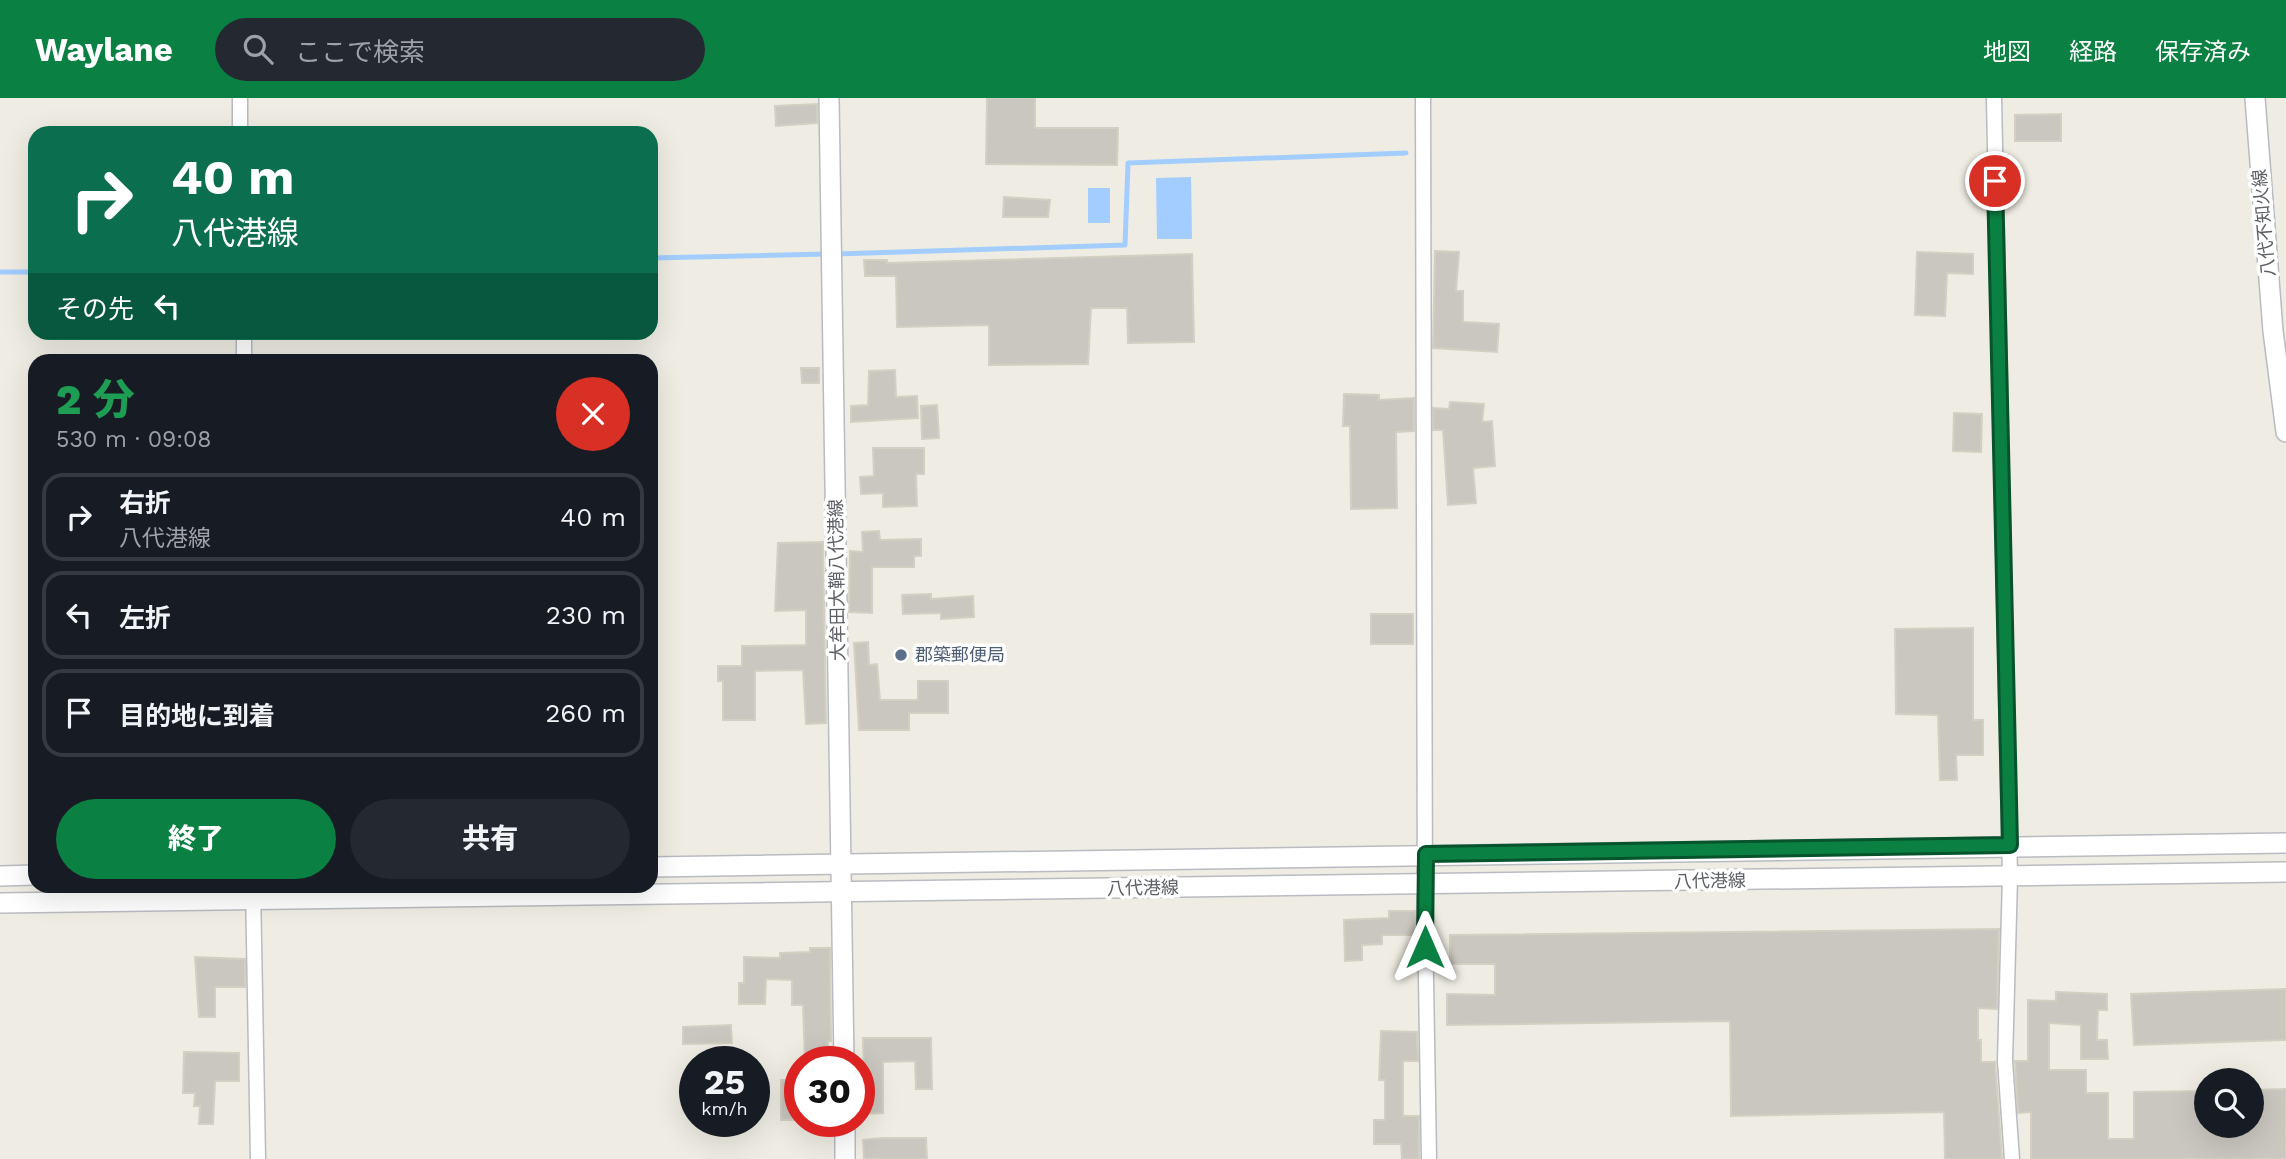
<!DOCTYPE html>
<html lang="ja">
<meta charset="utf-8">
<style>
body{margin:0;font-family:"Work Sans","Noto Sans JP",sans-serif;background:#242831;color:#f1f3f6;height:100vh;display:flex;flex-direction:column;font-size:26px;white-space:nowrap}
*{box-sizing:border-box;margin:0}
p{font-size:23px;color:#9ea1a6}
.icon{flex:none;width:38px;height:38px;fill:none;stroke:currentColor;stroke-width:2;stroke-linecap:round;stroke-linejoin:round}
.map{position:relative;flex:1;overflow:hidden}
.details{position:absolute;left:28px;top:256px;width:630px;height:539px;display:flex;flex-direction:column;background:#171b24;border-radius:21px;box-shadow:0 7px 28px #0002}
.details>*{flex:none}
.hud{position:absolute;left:28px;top:28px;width:630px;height:214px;border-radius:21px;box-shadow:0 7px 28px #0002;background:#0b6e4f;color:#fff;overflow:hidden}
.controls{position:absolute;left:2194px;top:970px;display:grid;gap:14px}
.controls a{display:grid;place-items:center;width:70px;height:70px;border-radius:50%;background:#171b24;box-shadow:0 7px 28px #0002;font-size:35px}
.speed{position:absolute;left:679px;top:948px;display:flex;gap:14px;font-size:35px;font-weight:700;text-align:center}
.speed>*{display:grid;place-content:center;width:91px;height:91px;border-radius:50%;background:#171b24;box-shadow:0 7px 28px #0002;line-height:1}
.speed small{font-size:18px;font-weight:400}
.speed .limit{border:10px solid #d22;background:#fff;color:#111}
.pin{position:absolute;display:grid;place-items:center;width:60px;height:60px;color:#fff;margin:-30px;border:4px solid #fff;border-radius:50%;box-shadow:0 2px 7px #0007}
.me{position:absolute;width:77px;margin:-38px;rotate:0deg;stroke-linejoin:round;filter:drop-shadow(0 0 5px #0008)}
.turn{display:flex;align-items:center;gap:24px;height:147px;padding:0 28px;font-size:32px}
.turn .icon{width:91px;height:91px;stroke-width:2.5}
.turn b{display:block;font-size:49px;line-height:60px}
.then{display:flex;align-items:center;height:66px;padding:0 28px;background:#0003;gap:14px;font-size:26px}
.round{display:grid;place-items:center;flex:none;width:74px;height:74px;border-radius:37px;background:#242831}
.head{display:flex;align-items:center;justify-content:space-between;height:119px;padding:0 28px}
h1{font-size:42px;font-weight:800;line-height:52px;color:#1e9e55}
.cta{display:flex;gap:14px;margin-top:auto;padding:14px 28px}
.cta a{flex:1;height:80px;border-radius:42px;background:#0b8043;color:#fff;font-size:28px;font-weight:800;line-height:80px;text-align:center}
.cta a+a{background:#242831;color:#f1f3f6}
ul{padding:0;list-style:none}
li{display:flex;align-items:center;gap:21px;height:88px;margin:0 14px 10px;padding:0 14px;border:4px solid #363941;border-radius:21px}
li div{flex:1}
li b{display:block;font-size:26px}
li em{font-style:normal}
header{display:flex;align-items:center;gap:42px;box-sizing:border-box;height:98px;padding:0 35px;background:#0b8043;color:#fff}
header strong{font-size:33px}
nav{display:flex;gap:38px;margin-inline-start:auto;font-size:24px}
.search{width:490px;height:63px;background:#242831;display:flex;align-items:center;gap:18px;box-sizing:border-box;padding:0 24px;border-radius:38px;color:#9ea1a6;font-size:26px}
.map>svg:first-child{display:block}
.water{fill:#a3cdff}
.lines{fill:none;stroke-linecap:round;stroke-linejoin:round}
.stream{stroke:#a3cdff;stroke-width:5}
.building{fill:#cac7c0;stroke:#d4d0c1;stroke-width:2}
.street-casing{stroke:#b8bbc0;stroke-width:17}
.secondary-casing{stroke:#b9bbc2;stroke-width:22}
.street{stroke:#fff;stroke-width:14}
.secondary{stroke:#fff;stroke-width:19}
.route-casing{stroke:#07532c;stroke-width:18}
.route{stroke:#0b8043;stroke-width:12}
.service-dot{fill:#5c6f8a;stroke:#fff;stroke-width:2.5}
.labels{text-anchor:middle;stroke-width:7;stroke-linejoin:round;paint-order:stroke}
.street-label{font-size:18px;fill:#5b5e65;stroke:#fff}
.service-label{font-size:18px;fill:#4e5e75;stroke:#fff;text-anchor:start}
</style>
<header>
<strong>Waylane</strong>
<div class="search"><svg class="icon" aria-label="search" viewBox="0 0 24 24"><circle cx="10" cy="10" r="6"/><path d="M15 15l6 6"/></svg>ここで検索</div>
<nav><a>地図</a><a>経路</a><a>保存済み</a></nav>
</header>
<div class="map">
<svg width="2286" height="1061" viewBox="0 0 2286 1061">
<rect width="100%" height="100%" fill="#efede3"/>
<g class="water">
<polygon points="1191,79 1192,141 1157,141 1156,80"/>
<rect x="1088" y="90" width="22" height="35"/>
</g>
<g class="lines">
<g class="stream">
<polyline points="836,156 1125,147 1128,65 1406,55"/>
<polyline points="651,160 826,156"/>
<polyline points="0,174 35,174"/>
</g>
</g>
<g class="building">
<polygon points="987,0 1035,0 1035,30 1118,30 1117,67 986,66"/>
<polygon points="817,6 817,25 776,28 775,8"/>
<polygon points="2061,16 2061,43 2015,43 2015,17"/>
<polygon points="1004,99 1050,102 1048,119 1003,119"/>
<polygon points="1435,153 1459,154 1456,193 1463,193 1463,224 1499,226 1497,254 1433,250"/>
<polygon points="1917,154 1973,156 1973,176 1947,175 1945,218 1915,217"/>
<polygon points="1192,156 1194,244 1128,245 1127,210 1091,210 1088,266 989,267 989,227 897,229 896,178 865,178 864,162 887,162 887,165"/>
<polygon points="801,270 819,270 819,285 802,285"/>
<polygon points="895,272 896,299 917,298 918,320 851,324 851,308 868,307 869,273"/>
<polygon points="1344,296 1379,297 1379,302 1414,300 1414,333 1396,334 1397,410 1351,411 1350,328 1343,328"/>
<polygon points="1450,304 1484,306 1482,324 1492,323 1495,368 1473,370 1476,405 1448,407 1443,332 1433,332 1433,310 1449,311"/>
<polygon points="937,307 939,340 922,341 921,308"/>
<polygon points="1954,315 1982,316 1981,354 1953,353"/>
<polygon points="873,350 924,350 924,376 916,376 917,408 883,409 883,395 861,396 860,379 874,378"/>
<polygon points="879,433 880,442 921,441 921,458 914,458 914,469 872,469 872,515 849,514 850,453 863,454 862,434"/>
<polygon points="823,444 826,625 806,626 803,572 755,573 755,622 723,622 723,583 718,583 718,568 742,568 742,548 806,547 806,512 775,513 778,445"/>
<polygon points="931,496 931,501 973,498 974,519 941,521 941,515 903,516 902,497"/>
<rect x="1371" y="516" width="42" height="30"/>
<polygon points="1973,530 1973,622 1983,622 1983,657 1956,657 1957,682 1940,682 1938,617 1896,616 1895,531"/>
<polygon points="868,544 869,567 877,566 880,602 918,602 918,583 948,583 948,615 909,615 909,632 859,632 854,545"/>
<polygon points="1389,813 1415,813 1416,837 1382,837 1382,846 1362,847 1362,862 1345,863 1344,822 1389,820"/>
<polygon points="1999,831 1997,911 1978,910 1978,942 1981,942 1981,964 1995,964 2002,1061 1945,1061 1944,1014 1731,1018 1730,923 1447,927 1447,896 1495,897 1495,866 1450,866 1450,837"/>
<polygon points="810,850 830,850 831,943 828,943 828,964 805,964 803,907 792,907 792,882 766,881 765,906 739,906 739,885 744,885 744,859 780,860 780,855 810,854"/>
<polygon points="195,859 245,861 245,889 215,889 215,919 199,919"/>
<polygon points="2286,891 2286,942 2134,947 2131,896"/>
<polygon points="2056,894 2107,896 2107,912 2098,912 2097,942 2107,942 2108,961 2081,961 2081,927 2049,925 2049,972 2086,972 2086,995 2108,995 2108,1041 2134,1041 2134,994 2207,993 2207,1027 2252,1027 2252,992 2286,991 2286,1061 2031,1061 2031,1014 2018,1015 2015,963 2028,963 2028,902 2056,903"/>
<polygon points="731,927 732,945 683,946 683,929"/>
<polygon points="1381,933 1417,934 1418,963 1403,963 1403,1018 1419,1018 1419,1061 1402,1061 1401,1046 1374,1046 1374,1022 1385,1022 1385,982 1379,982"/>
<polygon points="863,940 931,940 932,991 916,991 915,963 883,964 883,1015 865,1016"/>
<polygon points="184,954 239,955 239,983 215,983 213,1026 199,1026 200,1008 194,1008 195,995 183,995"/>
<polygon points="781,982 800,982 800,1009 795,1008 795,1022 781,1022"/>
<polygon points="883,1040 926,1040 927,1061 864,1061 863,1042"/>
</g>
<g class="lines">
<defs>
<g id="street">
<polyline points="240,0 240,35"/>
<polyline points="1423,0 1425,822 1429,1061"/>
<polyline points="1994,0 2010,779 2005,963 2012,1061"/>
<polyline points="244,234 244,262"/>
<polyline points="253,788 258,1061"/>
</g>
<g id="secondary">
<polyline points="829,0 844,964"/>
<polyline points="2255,0 2273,233 2286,334"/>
<polyline points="651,769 2286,745"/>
<polyline points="0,778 35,777"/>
<polyline points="0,805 2286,774"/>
<polyline points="845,1024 845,1061"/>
</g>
</defs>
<use href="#street" class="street-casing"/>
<use href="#secondary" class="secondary-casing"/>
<use href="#street" class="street"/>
<use href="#secondary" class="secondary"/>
</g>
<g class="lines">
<defs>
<polyline id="route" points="1425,849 1426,756 2010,747 1995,83"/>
</defs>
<use href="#route" class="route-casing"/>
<use href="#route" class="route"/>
</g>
<circle class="service-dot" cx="901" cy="557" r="7"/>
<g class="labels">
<g class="street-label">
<text transform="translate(2264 125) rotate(-95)" y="6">八代不知火線</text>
<text transform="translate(837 482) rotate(-91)" y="6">大牟田大鞘八代港線</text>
<text transform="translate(1710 783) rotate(-1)" y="6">八代港線</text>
<text transform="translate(1143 790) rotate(-1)" y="6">八代港線</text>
</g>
<g class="service-label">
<text x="915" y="563">郡築郵便局</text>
</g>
</g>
</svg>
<div class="controls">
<a><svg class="icon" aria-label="search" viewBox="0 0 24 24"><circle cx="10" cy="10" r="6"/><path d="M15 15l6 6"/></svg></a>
</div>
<div class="speed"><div>25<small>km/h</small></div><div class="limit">30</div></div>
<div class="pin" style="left:1995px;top:83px;background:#d93025"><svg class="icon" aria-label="arrive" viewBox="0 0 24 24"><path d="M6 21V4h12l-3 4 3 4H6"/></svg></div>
<svg class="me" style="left:1425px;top:849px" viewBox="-20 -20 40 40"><path d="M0-17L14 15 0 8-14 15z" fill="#0b8043" stroke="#fff" stroke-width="4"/></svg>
<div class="hud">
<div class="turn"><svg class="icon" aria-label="right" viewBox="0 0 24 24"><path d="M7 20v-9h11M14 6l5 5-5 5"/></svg><div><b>40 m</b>八代港線</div></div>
<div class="then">その先<svg class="icon" aria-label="left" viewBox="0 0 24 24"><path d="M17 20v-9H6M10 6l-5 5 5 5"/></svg></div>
</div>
<section class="details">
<div class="head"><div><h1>2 分</h1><p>530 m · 09:08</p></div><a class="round" style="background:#d93025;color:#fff"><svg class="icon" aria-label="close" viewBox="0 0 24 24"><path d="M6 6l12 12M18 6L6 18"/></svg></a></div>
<ul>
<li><svg class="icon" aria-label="right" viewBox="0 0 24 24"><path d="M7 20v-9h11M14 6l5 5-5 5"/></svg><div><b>右折</b><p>八代港線</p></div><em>40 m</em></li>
<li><svg class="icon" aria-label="left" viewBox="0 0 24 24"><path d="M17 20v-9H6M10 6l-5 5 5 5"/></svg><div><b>左折</b></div><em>230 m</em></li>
<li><svg class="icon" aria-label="arrive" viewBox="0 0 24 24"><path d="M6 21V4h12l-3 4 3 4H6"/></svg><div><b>目的地に到着</b></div><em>260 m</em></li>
</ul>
<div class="cta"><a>終了</a><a>共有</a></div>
</section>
</div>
